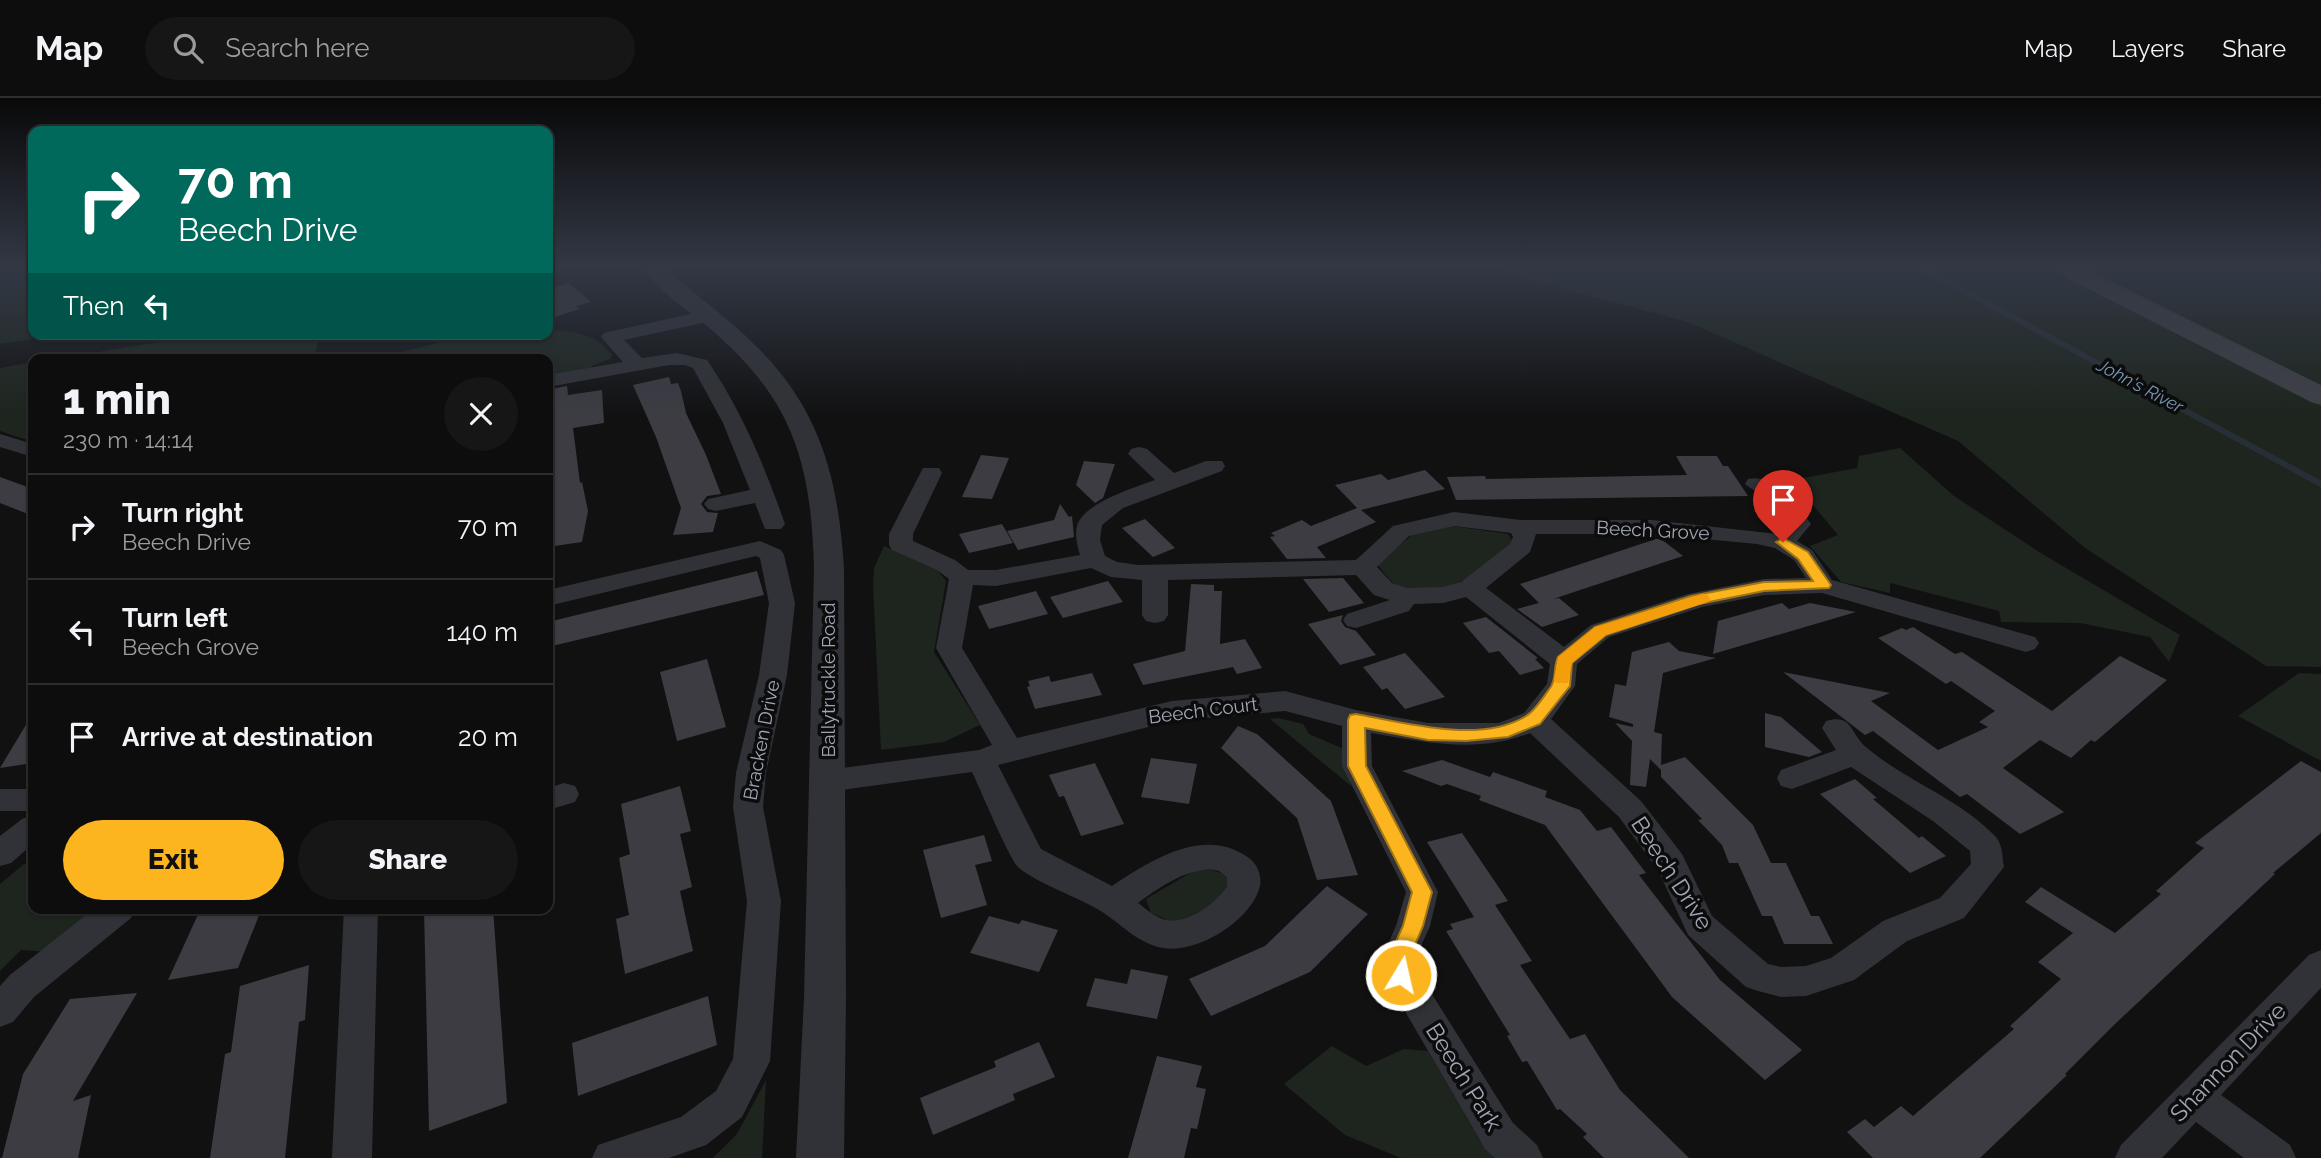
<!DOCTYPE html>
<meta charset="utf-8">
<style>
body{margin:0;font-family:Raleway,sans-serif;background:#161617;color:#f1f3f6;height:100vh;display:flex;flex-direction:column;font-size:26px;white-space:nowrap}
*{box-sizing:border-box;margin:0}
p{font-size:23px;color:#9a9c9e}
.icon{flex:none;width:38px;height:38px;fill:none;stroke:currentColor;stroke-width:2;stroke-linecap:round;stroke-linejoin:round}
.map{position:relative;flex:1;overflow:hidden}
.sheet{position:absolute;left:28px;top:256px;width:525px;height:560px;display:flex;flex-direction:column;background:#0d0d0e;border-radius:14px;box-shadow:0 2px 5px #0004,0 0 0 2px #2d2d2e}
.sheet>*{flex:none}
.hud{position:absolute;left:28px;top:28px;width:525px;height:214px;border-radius:14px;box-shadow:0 2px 5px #0004,0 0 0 2px #2d2d2e;background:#00695c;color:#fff;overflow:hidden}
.pin{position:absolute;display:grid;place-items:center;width:60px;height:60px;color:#fff;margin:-72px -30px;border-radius:50% 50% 50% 0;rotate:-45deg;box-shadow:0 0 7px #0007}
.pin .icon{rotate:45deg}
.me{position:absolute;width:77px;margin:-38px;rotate:9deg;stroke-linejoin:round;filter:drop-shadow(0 0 5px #0008)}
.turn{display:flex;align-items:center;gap:24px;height:147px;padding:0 35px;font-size:32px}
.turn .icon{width:91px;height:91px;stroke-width:2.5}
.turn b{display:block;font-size:49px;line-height:60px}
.then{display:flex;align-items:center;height:66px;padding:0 35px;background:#0003;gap:14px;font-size:26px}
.round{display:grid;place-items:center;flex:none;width:74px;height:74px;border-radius:37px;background:#161617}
.overview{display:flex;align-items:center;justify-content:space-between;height:119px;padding:0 35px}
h1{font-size:42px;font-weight:800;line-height:52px}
.button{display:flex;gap:14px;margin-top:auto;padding:14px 35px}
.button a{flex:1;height:80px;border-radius:42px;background:#fcb51f;color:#111;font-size:28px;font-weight:800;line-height:80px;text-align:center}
.button a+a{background:#161617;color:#f1f3f6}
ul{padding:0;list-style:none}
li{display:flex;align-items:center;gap:21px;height:105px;padding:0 35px;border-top:2px solid #2d2d2e}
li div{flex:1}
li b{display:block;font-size:26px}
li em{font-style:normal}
header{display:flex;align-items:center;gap:42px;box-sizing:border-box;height:98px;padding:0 35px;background:#0d0d0e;border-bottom:2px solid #2d2d2e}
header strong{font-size:33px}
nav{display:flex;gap:38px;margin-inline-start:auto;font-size:24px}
.search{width:490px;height:63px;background:#161617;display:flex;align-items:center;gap:18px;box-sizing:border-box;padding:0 24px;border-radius:38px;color:#9a9c9e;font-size:26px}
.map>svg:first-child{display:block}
.green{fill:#1d251e}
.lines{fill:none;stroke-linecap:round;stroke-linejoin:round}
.stream{stroke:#272f36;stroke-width:6}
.building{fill:#3c3c42}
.minor{fill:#313237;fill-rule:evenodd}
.tertiary{fill:#313237;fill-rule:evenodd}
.secondary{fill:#3f4147;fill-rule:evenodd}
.route{fill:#fcb51f;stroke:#a47614;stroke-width:2}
.slow{fill:#f59e0b}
.labels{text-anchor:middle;stroke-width:7;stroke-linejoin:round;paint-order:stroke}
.far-water-label{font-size:18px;font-style:italic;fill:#7594b2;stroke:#0c0c0d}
.street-label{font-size:19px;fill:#a1a6b4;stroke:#0c0c0d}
.near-street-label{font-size:23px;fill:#a1a6b4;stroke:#0c0c0d}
</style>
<header>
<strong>Map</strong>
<div class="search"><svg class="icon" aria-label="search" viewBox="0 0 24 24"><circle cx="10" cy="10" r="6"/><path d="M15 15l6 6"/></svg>Search here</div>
<nav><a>Map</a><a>Layers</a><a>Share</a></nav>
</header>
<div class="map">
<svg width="2321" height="1060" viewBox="0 0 2321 1060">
<rect width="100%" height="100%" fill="#111112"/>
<g class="green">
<polygon points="9,170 33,170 33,236 67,236 0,246 0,171"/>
<polygon points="1486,170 2321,170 2321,569 2266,568 2085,450 1958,343 1688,224"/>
<path d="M548,232c26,2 47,2 64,25l-2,4 -18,7v3l-44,7v-17h-175l101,-25h74z"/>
<polygon points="208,236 319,236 315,261 56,261"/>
<polygon points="33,264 33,344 0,333 0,270"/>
<polygon points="1900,350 1954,398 2044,457 2180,537 2169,564 2150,539 2080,525 2001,524 1999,513 1890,485 1890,495 1841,484 1810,448 1838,437 1792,382 1857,370 1859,358"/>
<path d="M1452,428l56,8 5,8c-28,24 -66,60 -107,48 -13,-4 -21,-16 -29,-26l35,-29z"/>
<polygon points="884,448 936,470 946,483 934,554 980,627 944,644 881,652 873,487 874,470"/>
<polygon points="2299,575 2321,576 2321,663 2238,618"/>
<polygon points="1278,620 1303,626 1309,636 1344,651 1351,688 1270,621"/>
<polygon points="24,766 33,769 33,810 60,810 96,821 49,854 21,852 0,873 0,786"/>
<path d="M1202,768l32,12c-10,22 -29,43 -56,44 -8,1 -19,-6 -27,-9l-5,-14z"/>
<polygon points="1332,948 1366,968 1404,951 1428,953 1480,1043 1498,1060 1401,1060 1345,1037 1284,986"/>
<polygon points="766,982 762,1060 713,1060 737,1036"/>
</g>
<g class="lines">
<polyline class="stream" points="1922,170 2321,386"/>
</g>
<g class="building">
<polygon points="548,183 555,189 569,185 591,204 576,208 580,211 548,221"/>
<polygon points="669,279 671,286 678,285 681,293 686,315 706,357 721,396 707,398 701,406 707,414 718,415 713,434 673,437 681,410 656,339 633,287"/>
<polygon points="567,288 568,297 602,292 604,325 573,330 580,385 582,384 588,413 582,444 548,449 548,337 552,336 551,291"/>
<polygon points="981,357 1009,360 992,401 962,399"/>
<polygon points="1676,358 1717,358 1723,368 1728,368 1748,398 1456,402 1447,379 1485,378 1486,381 1687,377"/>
<polygon points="1084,363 1115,366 1103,400 1095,405 1076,387"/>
<polygon points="1425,372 1445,391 1361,412 1376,424 1317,449 1326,460 1287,461 1270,439 1275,438 1271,435 1302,422 1311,428 1357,410 1335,387 1381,376 1388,382"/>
<polygon points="0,379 33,391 33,418 0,405"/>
<polygon points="1060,406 1069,419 1072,418 1074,439 1018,452 1007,433 1054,422"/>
<polygon points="1145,421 1175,450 1153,459 1122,430"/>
<polygon points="1002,426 1013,445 969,455 959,436"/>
<polygon points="1656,441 1661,441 1683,458 1553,501 1559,500 1579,517 1542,529 1517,511 1539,505 1520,486"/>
<polygon points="757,473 764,497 548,549 548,524"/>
<polygon points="1343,480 1364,505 1329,514 1303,481"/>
<polygon points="1108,483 1123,504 1063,520 1050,499"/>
<polygon points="1191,486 1214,487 1214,493 1222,493 1220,546 1245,541 1262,570 1237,576 1233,569 1143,587 1133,566 1185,553"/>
<polygon points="1036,493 1048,516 989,531 978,508"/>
<polygon points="1782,505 1789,511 1810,505 1856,514 1713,556 1718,523"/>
<polygon points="1343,517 1341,523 1345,529 1356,533 1376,557 1340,567 1308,526"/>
<polygon points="1486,519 1538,560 1535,561 1544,570 1520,577 1499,553 1489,555 1463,525"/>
<polygon points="1913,529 1955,556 1962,554 2052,613 2120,558 2167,582 2095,644 2091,642 2071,660 2040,642 2003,670 2064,714 2020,736 1967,696 1960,699 1873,633 1865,637 1783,574 1890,595 1871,603 1938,652 1988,629 1979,624 1995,613 1951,583 1946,586 1878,540 1902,530 1906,532"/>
<polygon points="1669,544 1679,553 1716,560 1663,575 1654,634 1662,636 1661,667 1685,659 1753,727 1771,765 1786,765 1811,818 1819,818 1833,846 1784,846 1772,818 1762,818 1738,765 1729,765 1722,747 1698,722 1702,721 1661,679 1661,672 1650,661 1646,689 1630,687 1632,643 1615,625 1633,629 1633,626 1609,619 1615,586 1626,588 1632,554"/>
<polygon points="1405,555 1445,599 1405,611 1387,590 1382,592 1363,569"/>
<polygon points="707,561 726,629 677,643 660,574"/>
<polygon points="1092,575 1102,597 1035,611 1027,589 1030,588 1028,583 1049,578 1051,584"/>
<polygon points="33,615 33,665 0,670"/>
<polygon points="1765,615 1781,619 1822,654 1809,659 1765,649"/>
<polygon points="1238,628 1257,636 1331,703 1358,777 1317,782 1297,720 1221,650"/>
<polygon points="1151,660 1197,666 1189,706 1141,699"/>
<polygon points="1442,662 1490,679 1493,674 1547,693 1545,699 1580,712 1597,733 1611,729 1646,775 1639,777 1720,882 1802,952 1765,982 1672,899 1545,727 1479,702 1481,698 1447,686 1441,688 1402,673"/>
<polygon points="2301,663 2321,674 2321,735 2273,775 2275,776 2115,926 2065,976 2067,977 1980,1060 1873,1060 1847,1034 1865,1021 1874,1029 1901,1008 1913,1018 2014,931 2010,928 2061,881 2038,864 2073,835 2025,804 2041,789 2115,835 2161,796 2156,793 2204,750 2195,745"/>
<polygon points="1095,665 1124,726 1081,738 1064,698 1059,699 1049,677"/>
<polygon points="1855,681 1877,700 1873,701 1919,740 1922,738 1946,758 1910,775 1820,696"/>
<polygon points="680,688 691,733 680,736 692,789 680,793 693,853 625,876 616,821 629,817 619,760 630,756 621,706"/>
<polygon points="1462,735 1508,803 1495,807 1532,863 1520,867 1570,941 1585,936 1620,992 1689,1060 1604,1060 1583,1039 1587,1036 1560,1011 1557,1012 1527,963 1522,964 1507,938 1510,937 1446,833 1453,831 1450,826 1474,819 1427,744"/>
<polygon points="984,737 992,763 975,767 987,807 941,820 923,752"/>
<polygon points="1327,788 1368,816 1310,874 1211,918 1189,881 1265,848"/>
<polygon points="201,810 262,810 238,870 168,882"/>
<polygon points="424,810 493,810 507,1005 429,1033"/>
<polygon points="989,818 1019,826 1022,822 1058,832 1039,874 970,855"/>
<polygon points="309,867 305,922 299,924 285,1060 210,1060 225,956 231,954 240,888"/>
<polygon points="1131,871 1168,878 1157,921 1086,908 1095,880 1127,886"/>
<polygon points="137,895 73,1003 91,997 78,1060 2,1060 23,976 70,901"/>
<polygon points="708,898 717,947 578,998 572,945"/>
<polygon points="1039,944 1055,979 1013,996 1015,1002 933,1037 920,1000 996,969 994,963"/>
<polygon points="1157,958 1202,968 1196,989 1206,991 1197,1031 1191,1030 1184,1060 1128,1060"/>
</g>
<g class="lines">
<g class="minor">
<path d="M709,212l9,6 -2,4 -92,20 18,18 35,-5 30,7c35,51 58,107 78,164l-4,5h-16l-10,-26 -39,8 -8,-2 -4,-5 4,-5 42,-9 -27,-67 -30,-55 -8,-3h-16l-121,22v-12l75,-13 -22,-25 3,-4z"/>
<polygon points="0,336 33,346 33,359 0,349"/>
<path d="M1139,349l8,2 27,24 32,-12h16l3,5 -3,5 -99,37 -21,17 -2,15 5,16 12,6 21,3 218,-5 37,-34 61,-14 67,8h131l125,14 9,-10 -20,-25 -21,-15 3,-5c27,-6 49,26 63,45l-14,17 15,9 20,30 203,57 4,6 -4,6 -9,3 -204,-59 -58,2 -62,12 -93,30 -32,27 -2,22 -24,33 90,82 41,53 30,62 56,48 13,3 25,-1 25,-8 52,-37 57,-23 31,-34 -1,-13 -37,-30 -82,-54 -59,22 -11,-3 -4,-8 4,-8 55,-20 -14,-22 4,-7c27,-8 24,13 40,26 39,34 93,51 129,89 8,8 7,21 9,31l-40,51 -57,23 -53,39 -48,16 -25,1 -23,-6 -12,-4 -58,-52 -30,-65 -39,-53 -89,-84c-52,21 -106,9 -159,0l1,33 66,126 -8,34 -14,31 2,15 95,151 24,22 6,13h-48l-10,-9 -101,-174 -2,-18 14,-31 10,-34 -64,-126v-40l-57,-15 -113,10 -174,44 43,84 71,37c38,-25 92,-61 137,-28 8,6 13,17 11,28 -8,34 -62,68 -97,62 -27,-5 -42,-25 -64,-38 -22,-13 -62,-27 -80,-42 -10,-9 -39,-80 -47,-96l-145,20 -11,-3 -4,-8 4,-8 11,-3 152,-20 13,-5 -56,-97 13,-69 -12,-9 -45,-20 -3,-5v-11l34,-66h16l3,5 -29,61v7l42,19 13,10h28l84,-15c-3,-10 -6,-22 -2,-32 9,-21 58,-36 77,-43l-27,-26 3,-5zM1454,428l57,7 2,4 -3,7 -49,38 -18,5 -36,1 -15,-5 -15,-16 32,-31zM1536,436h116l105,10 18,4 19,12 12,18 -42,1 -76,15 -97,31 -27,22 -78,-59 44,-36zM1091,470l20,9 31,3v35l4,6 9,2 9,-2 4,-6v-35l188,-5 18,20 16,5 -43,14 -4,6 4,6 9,2 53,-17 5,-7 29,-1 23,-6 84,67 -3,20 -23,29 -25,10h-71l-72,-13 -71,-19 -113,10 -155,37 -55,-90 11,-63 23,1zM1209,771l10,2 8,6v10c-13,17 -38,37 -61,33 -10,-2 -20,-11 -28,-17 22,-16 43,-31 71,-34z"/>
<polygon points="760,443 781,452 784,457 795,505 787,577 766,675 763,709 781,803 770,963 742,1019 706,1047 669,1060 592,1060 598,1047 681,1019 716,993 733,961 747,803 733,709 736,675 759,577 769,505 760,460 756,458 548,508 548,492"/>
<polygon points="564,685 575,688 579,696 575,704 548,712 548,690"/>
<rect x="0" y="691" width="33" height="22"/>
<polygon points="33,717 33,746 11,765 0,768 0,738 22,721"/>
<polygon points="95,810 135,810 131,820 34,899 13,924 0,929 0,888 10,877"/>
<polygon points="344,810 378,810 372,1060 332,1060"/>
<polygon points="2321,852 2321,890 2221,997 2290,1047 2296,1060 2244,1060 2196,1024 2162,1060 2115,1060 2121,1047 2309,857"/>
</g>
<path class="tertiary" d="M643,170h22c29,26 62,49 90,77 66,65 83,133 89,223l2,430 -2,160h-48l8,-160 10,-430c-3,-104 -20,-166 -100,-236 -23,-20 -54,-39 -71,-64z"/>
<polygon class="secondary" points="2054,170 2084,170 2321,287 2321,307 2311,304 2057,175"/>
</g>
<linearGradient id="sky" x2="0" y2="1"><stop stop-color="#09090a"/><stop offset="0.53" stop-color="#323844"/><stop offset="1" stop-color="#323844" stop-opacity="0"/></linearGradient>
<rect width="2321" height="318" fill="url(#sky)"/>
<path class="route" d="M1783,440l25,14 23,33 -2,3 -65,3 -65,13 -93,31 -34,28 -2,23 -30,38 -32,13 -42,4 -38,-1 -63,-12 1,38 66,126 -9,34 -13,31 1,18 -3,6 -7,3 -8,-3 -4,-24 14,-31 9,-34 -64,-126v-46l2,-5 6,-1c49,9 125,30 170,2 9,-5 18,-20 24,-28 7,-9 3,-21 8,-31l37,-30 96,-31 73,-14 49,-1 -15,-22 -22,-17z"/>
<polygon class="slow" points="1702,496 1708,497 1710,501 1708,504 1606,537 1572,565 1568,585 1556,585 1554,581 1558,559 1595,529"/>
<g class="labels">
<g class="far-water-label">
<text transform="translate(2140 288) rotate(28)" y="6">John's River</text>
</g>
<g class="street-label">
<text transform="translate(1653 432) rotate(3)" y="7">Beech Grove</text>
<text transform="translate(828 582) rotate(-90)" y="7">Ballytruckle Road</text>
<text transform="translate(1203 612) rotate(-7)" y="7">Beech Court</text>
<text transform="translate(761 642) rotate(-79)" y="7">Bracken Drive</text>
</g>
<g class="near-street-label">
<text transform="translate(1672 775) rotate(57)" y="8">Beech Drive</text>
<text transform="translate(2228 964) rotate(-46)" y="8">Shannon Drive</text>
<text transform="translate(1464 979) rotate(58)" y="8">Beech Park</text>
</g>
</g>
</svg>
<div class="pin" style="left:1783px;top:444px;background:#d93025"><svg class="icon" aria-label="arrive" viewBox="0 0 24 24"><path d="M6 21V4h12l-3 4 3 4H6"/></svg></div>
<svg class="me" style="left:1401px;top:877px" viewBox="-20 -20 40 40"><circle r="17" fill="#fcb51f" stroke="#fff" stroke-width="3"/><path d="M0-11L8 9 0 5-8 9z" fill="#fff"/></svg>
<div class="hud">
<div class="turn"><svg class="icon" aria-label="right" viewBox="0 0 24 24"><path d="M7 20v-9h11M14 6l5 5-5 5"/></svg><div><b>70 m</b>Beech Drive</div></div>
<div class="then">Then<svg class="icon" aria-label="left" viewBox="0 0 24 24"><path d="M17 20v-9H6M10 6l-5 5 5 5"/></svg></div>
</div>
<section class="sheet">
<div class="overview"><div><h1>1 min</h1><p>230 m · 14:14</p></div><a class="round"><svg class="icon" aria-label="close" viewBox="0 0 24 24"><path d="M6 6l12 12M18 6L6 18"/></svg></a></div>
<ul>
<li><svg class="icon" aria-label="right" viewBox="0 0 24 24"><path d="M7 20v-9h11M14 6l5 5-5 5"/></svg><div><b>Turn right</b><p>Beech Drive</p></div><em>70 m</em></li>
<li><svg class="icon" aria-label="left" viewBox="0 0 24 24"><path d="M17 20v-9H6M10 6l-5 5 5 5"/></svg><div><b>Turn left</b><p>Beech Grove</p></div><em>140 m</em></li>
<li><svg class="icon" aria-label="arrive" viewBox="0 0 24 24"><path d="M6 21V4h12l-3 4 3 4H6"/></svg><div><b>Arrive at destination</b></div><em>20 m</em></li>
</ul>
<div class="button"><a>Exit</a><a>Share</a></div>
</section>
</div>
